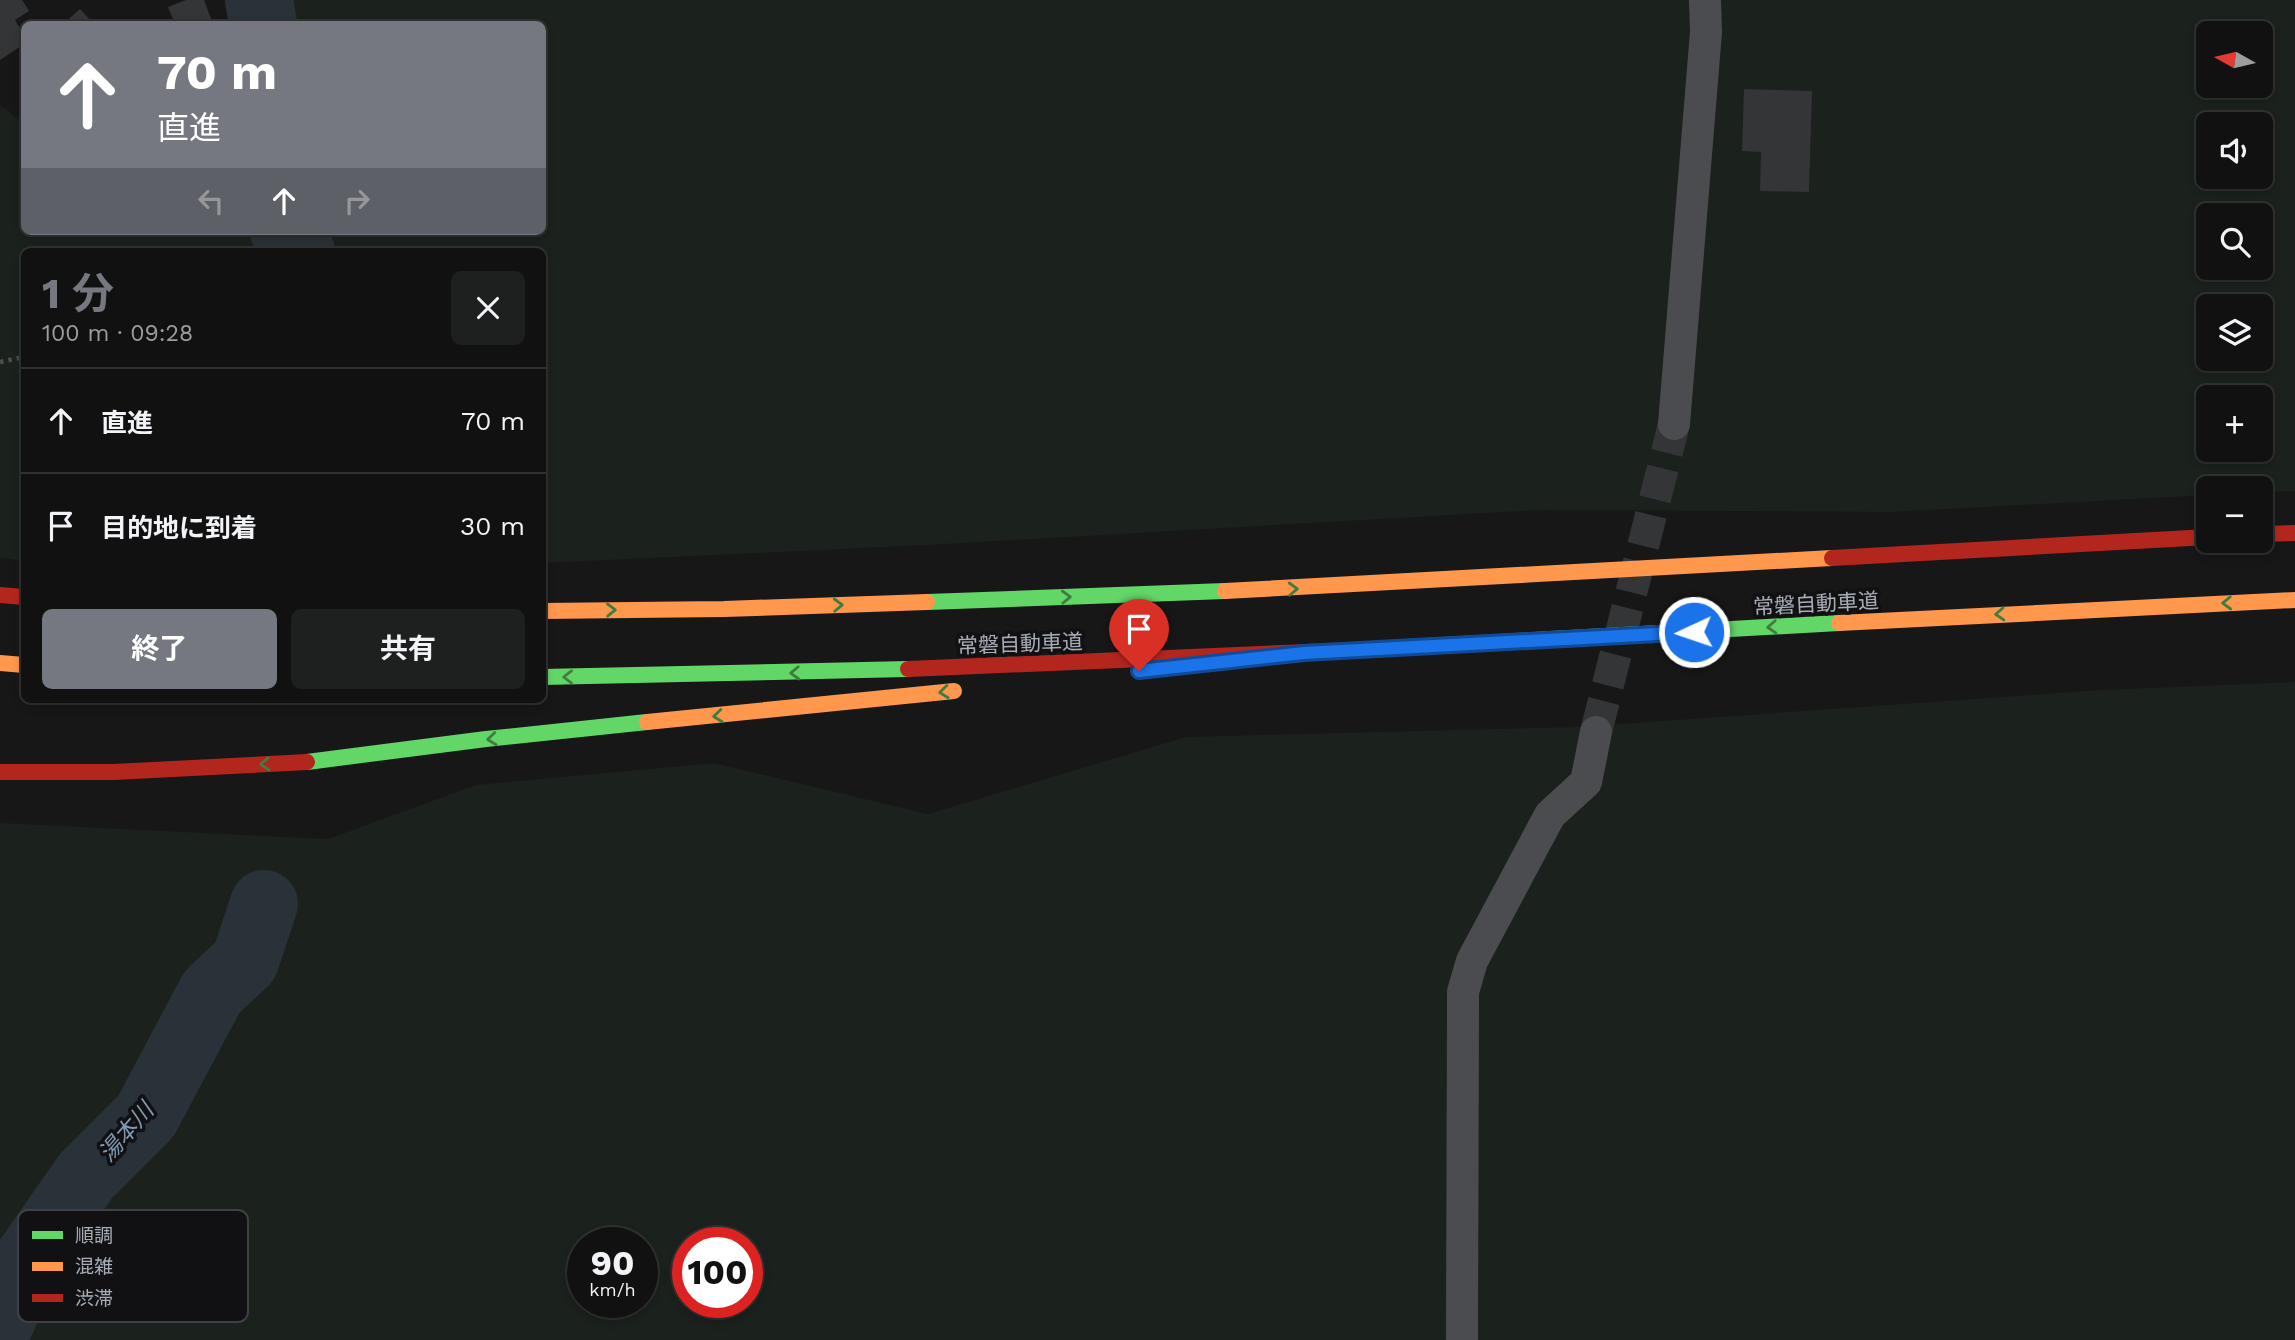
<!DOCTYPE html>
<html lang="ja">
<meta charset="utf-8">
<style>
body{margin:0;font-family:"Work Sans","Noto Sans JP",sans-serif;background:#1e1f1f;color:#f1f3f6;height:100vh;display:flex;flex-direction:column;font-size:26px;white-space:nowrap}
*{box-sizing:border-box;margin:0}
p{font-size:23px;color:#9c9d9f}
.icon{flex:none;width:38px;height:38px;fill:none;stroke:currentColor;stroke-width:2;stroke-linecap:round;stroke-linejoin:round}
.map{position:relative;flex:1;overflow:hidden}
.sheet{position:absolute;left:21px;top:248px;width:525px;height:455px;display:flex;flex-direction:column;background:#111;border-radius:10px;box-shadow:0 4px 10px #0003,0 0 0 2px #303131}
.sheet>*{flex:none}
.guide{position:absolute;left:21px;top:21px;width:525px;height:214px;border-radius:10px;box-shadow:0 4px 10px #0003,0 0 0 2px #303131;background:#757880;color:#fff;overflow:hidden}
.needle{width:46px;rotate:278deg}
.buttons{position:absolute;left:2196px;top:21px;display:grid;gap:14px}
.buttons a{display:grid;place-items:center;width:77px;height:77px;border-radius:10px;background:#111;box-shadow:0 4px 10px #0003,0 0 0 2px #303131;font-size:35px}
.speed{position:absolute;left:567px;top:1227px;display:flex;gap:14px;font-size:35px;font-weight:700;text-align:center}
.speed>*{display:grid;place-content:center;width:91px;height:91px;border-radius:50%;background:#111;box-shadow:0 4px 10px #0003,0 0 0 2px #303131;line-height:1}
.speed small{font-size:18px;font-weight:400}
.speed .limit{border:10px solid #d22;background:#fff;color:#111}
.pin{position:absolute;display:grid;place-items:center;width:60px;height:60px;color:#fff;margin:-72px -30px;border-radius:50% 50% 50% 0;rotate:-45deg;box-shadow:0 0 7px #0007}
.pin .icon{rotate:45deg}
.me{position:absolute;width:77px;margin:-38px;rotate:267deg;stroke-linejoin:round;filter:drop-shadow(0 0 5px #0008)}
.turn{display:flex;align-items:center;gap:24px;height:147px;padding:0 21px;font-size:32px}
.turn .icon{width:91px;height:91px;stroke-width:2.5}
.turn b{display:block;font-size:49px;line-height:60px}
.lanes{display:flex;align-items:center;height:66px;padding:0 21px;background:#0003;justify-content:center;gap:35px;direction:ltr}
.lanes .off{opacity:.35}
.round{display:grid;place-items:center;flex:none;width:74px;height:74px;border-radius:10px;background:#1e1f1f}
.summary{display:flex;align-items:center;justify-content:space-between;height:119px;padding:0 21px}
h1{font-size:42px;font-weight:700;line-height:52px;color:#757880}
.cta{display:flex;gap:14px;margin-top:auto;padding:14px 21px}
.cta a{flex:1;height:80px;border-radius:10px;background:#757880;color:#fff;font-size:28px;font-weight:700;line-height:80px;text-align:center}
.cta a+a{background:#1e1f1f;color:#f1f3f6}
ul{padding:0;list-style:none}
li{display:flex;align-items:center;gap:21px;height:105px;padding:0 21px;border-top:2px solid #303131}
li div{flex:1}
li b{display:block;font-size:26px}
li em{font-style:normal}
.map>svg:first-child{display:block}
.green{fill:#1b211c;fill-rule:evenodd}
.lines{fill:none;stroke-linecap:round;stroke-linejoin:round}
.river{stroke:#2a3239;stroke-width:68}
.building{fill:#343537}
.street-tunnel{stroke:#343537;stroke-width:32;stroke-dasharray:32 16;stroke-linecap:butt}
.path{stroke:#4d4e52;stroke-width:4.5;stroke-dasharray:3.5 5;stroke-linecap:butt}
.street{stroke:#4b4c50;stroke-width:32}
.fast{stroke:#63d668;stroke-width:16}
.slow{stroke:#ff974d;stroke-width:16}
.jam{stroke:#b3261e;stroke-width:16}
.oneway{stroke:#3e7d42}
.route-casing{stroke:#114b97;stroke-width:18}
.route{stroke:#1a73e8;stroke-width:12}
.labels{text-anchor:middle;stroke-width:7;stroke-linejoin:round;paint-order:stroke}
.street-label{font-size:21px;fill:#a8adb8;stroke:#111113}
.water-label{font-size:23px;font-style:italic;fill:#7f9bb3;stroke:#111113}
.key{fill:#111113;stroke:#3e4045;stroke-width:2}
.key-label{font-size:19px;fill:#a8adb8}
</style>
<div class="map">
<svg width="2295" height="1340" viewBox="0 0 2295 1340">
<rect width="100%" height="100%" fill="#171717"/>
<g class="green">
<path d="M256,0h2039v491l-34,1v-4h-53v7l-317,17 -354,-2 -609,35 -385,18 -1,-311h-518v309l-24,-3v-453l24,19v107h518v-207h-295zM2208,33h53v53h-53zM2208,124h53v53h-53zM2208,215h53v53h-53zM2208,306h53v53h-53zM2208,397h53v53h-53z"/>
<path d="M2295,682v658h-2295v-517l328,16 148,-54 238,-22 214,51 258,-77 391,-10 524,-37zM583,1242h59v60h-59zM688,1242h59v60h-59z"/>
</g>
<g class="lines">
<g class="river">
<polyline points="259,0 263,24"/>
<polyline points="284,231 301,252"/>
<polyline points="0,1323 28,1259 86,1176 146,1116 212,992 245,961 264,904"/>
</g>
</g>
<g class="building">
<polygon points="0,0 22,0 29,11 15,20 24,35 24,44 0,60"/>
<polygon points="186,0 204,0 213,24 175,24 168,7"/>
<polygon points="80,9 94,24 63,24"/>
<polygon points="1744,89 1812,91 1809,192 1760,191 1761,152 1742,151"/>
</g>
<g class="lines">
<polyline class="street-tunnel" points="1596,732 1674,424"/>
<polyline class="path" points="0,362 24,357"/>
<g class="street">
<polyline points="1674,424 1706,32 1705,0"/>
<polyline points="1462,1340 1463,992 1472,961 1550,815 1586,782 1596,732"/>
</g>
<g class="fast">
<polyline points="927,602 1225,591"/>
<polyline points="1354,650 1839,623"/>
<polyline points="542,677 908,669"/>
<polyline points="307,762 486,739 647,722"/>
</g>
<g class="slow">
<polyline points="1225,591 1832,558"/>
<polyline points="542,611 724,609 927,602"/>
<polyline points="1839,623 2295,600"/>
<polyline points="0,663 24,665"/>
<polyline points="647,722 954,691"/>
</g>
<g class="jam">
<polyline points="2261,534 2295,533"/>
<polyline points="1832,558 2208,537"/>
<polyline points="0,595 24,597"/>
<polyline points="908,669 1354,650"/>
<polyline points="0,772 114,772 307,762"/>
</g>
</g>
<defs><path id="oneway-chevron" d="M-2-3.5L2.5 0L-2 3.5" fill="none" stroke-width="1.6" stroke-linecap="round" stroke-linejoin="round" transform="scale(1.75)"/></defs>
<g class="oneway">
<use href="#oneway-chevron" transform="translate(1293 589) rotate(-2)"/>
<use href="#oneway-chevron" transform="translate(1066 597) rotate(-2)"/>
<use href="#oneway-chevron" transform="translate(2227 603) rotate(178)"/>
<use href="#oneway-chevron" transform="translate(838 605) rotate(-2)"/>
<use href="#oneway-chevron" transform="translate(611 610) rotate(-1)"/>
<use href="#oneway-chevron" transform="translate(2000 614) rotate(177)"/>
<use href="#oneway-chevron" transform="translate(1772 627) rotate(177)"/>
<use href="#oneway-chevron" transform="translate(795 673) rotate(178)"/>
<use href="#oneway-chevron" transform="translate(568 677) rotate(180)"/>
<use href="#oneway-chevron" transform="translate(944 692) rotate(174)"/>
<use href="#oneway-chevron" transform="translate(718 716) rotate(174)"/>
<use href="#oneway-chevron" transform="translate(492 739) rotate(174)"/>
<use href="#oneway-chevron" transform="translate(265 764) rotate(177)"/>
</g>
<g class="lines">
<defs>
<polyline id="route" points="1139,671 1304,653 1694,632"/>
</defs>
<use href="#route" class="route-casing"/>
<use href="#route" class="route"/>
</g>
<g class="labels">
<g class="street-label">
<text transform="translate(1816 604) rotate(-3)" y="7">常磐自動車道</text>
<text transform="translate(1020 644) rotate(-2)" y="7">常磐自動車道</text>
</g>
<g class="water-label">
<text transform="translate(126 1132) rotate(-49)" y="8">湯本川</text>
</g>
</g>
<rect x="18" y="1210" width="230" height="112" rx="10" class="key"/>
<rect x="32" y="1231" width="31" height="8" fill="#63d668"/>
<rect x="32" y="1262" width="31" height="9" fill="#ff974d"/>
<rect x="32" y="1294" width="31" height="8" fill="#b3261e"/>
<g class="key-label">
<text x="75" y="1242">順調</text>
<text x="75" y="1273">混雑</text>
<text x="75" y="1305">渋滞</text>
</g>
</svg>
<div class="buttons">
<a><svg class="needle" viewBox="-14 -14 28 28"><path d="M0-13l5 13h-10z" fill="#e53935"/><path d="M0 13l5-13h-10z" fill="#9c9d9f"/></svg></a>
<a><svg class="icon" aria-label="sound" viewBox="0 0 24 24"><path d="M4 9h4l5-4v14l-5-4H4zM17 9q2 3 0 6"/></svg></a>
<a><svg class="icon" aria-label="search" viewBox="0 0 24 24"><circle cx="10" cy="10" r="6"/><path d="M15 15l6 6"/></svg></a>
<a><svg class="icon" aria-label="layers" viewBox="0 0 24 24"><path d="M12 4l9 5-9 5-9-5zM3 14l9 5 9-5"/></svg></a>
<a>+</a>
<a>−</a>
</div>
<div class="speed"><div>90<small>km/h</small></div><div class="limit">100</div></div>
<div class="pin" style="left:1139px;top:671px;background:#d93025"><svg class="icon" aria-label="arrive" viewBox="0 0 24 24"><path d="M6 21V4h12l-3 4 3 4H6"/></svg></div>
<svg class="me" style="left:1694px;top:632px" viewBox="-20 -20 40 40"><circle r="17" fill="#1a73e8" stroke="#fff" stroke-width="3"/><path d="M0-11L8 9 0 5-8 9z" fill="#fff"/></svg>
<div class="guide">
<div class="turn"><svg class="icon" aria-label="ahead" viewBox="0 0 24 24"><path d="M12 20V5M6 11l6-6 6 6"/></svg><div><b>70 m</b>直進</div></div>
<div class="lanes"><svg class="icon off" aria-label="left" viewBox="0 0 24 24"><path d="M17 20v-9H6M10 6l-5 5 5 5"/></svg><svg class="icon" aria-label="ahead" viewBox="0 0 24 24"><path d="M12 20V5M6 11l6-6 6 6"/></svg><svg class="icon off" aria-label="right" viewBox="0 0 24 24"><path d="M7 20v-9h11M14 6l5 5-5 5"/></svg></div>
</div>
<section class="sheet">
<div class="summary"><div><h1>1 分</h1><p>100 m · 09:28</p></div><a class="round"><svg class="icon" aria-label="close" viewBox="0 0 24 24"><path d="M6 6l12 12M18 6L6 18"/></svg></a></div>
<ul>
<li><svg class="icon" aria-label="ahead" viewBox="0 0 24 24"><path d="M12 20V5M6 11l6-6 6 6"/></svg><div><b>直進</b></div><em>70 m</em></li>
<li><svg class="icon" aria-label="arrive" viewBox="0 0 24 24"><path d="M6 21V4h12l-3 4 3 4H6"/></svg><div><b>目的地に到着</b></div><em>30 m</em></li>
</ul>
<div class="cta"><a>終了</a><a>共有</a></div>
</section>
</div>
